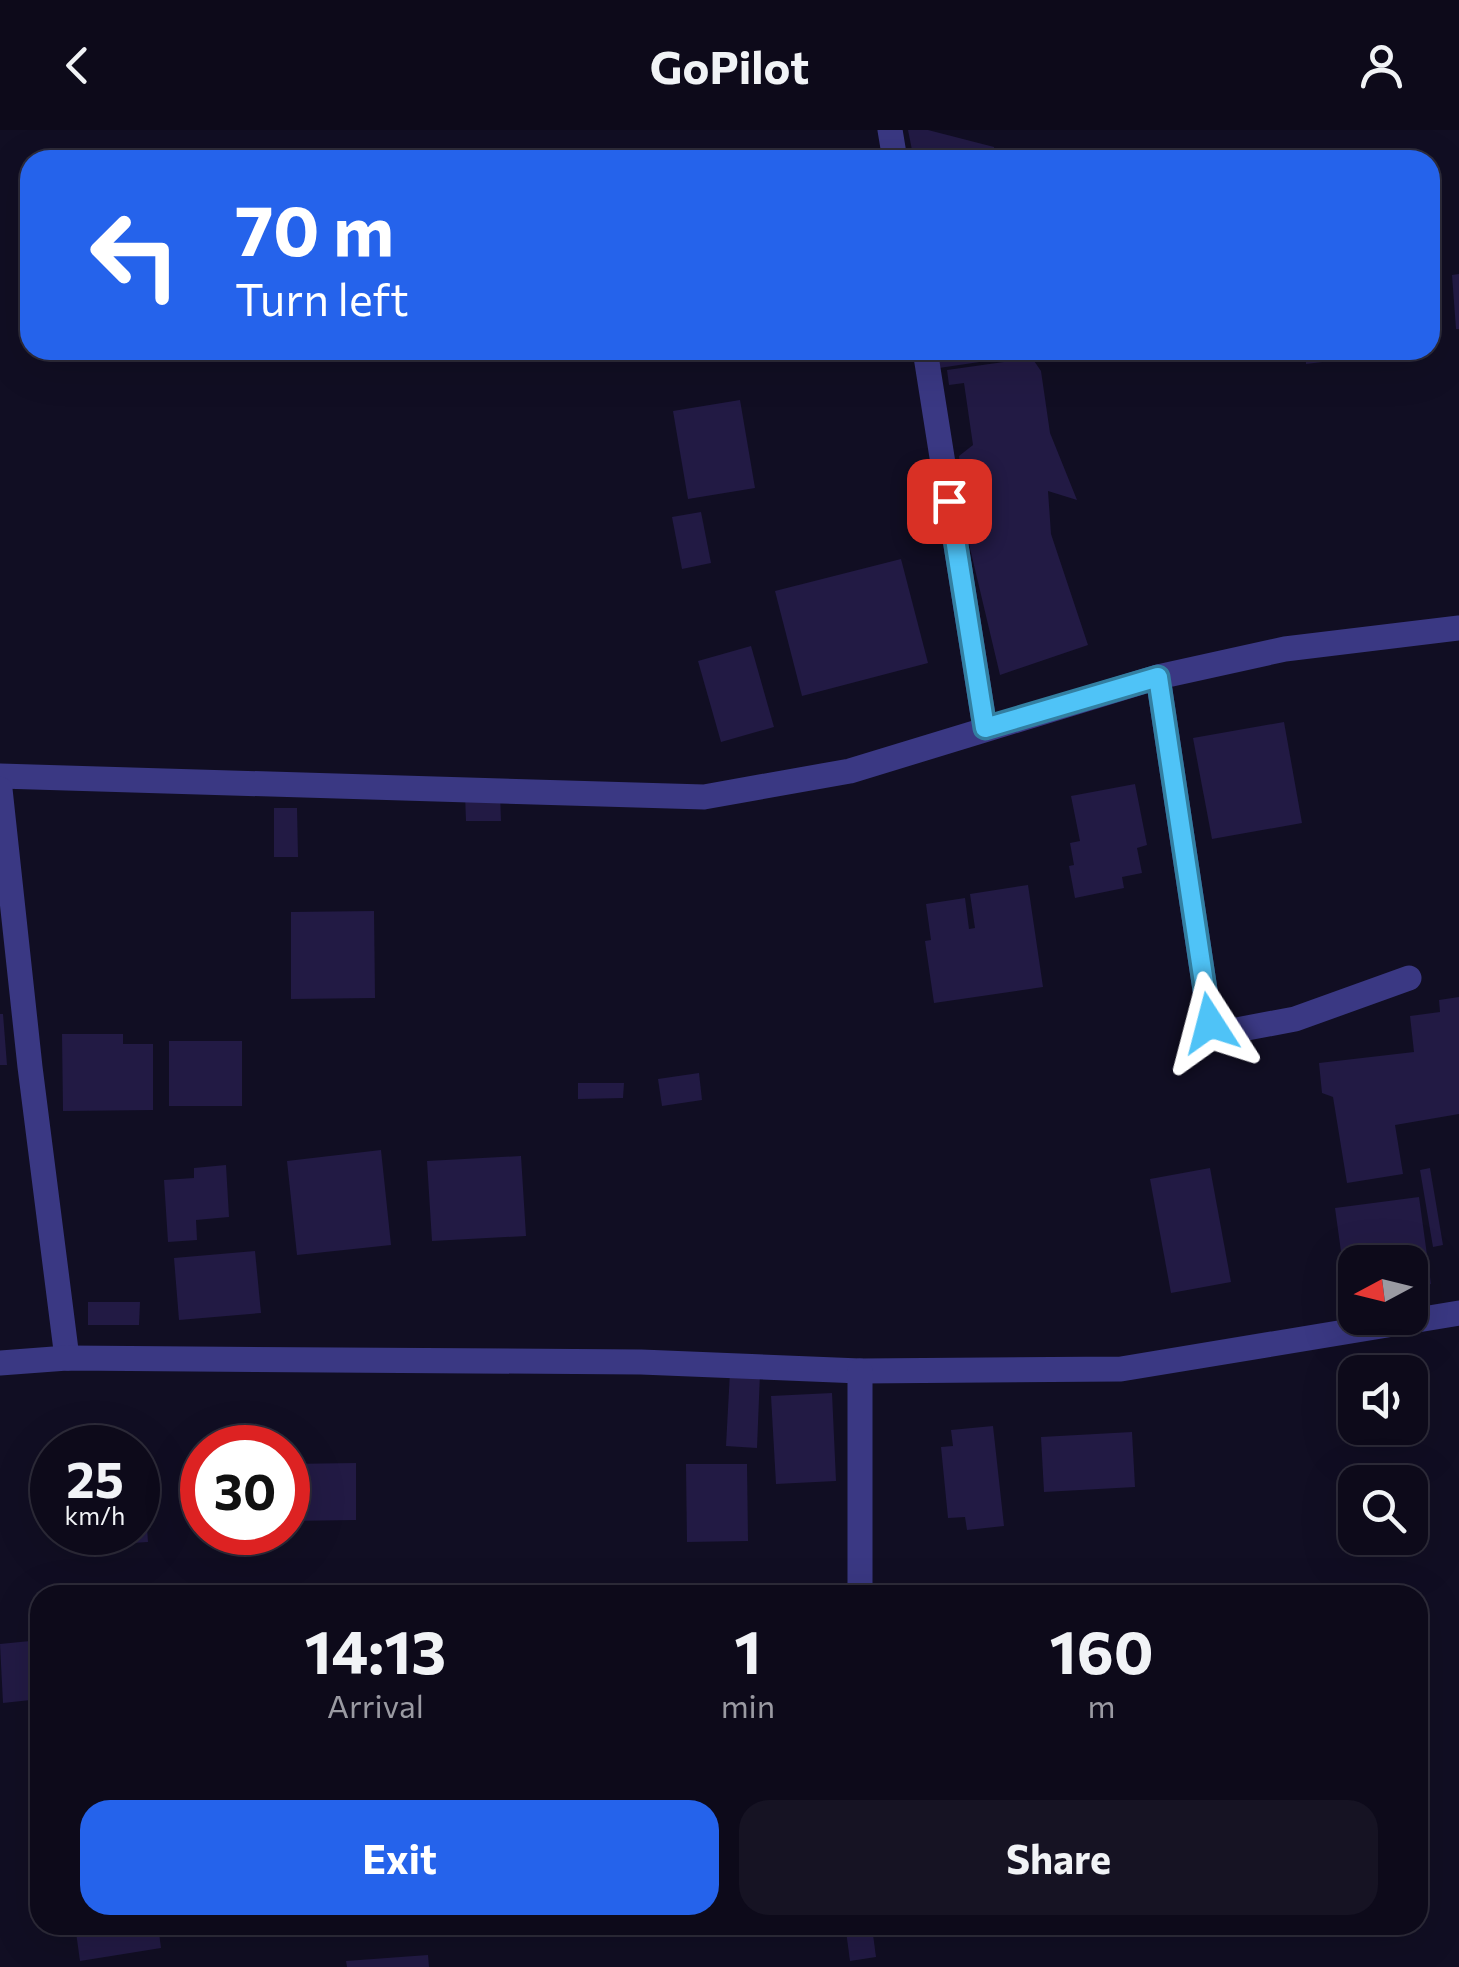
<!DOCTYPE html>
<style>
body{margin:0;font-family:Commissioner,sans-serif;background:#161323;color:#f1f3f6;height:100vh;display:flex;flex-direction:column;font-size:38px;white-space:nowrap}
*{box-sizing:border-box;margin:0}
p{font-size:32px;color:#9a9aa2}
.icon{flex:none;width:55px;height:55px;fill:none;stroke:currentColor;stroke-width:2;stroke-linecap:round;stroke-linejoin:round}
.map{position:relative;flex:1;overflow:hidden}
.sheet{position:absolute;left:30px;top:1455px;width:1398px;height:350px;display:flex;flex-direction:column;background:#0d0a1a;border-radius:30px;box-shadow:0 10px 40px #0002,0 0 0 2px #2d2b39}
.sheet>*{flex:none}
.banner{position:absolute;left:20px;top:20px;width:1420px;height:210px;border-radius:30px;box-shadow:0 10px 40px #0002,0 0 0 2px #2d2b39;background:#2563eb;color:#fff;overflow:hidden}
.needle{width:65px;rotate:263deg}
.tools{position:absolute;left:1338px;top:1115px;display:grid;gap:20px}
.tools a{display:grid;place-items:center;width:90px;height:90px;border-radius:20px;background:#0d0a1a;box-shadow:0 10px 40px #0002,0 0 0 2px #2d2b39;font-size:50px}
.speed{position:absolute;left:30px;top:1295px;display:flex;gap:20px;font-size:50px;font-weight:700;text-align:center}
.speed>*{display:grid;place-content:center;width:130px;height:130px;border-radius:50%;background:#0d0a1a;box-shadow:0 10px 40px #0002,0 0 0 2px #2d2b39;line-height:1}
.speed small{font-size:25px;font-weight:400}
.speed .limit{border:15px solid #d22;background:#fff;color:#111}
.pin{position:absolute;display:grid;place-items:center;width:85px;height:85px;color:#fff;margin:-42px;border-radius:20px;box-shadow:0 5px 15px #0006}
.me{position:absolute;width:110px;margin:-55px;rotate:351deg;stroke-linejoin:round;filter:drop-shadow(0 0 8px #0008)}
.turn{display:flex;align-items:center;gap:35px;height:210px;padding:0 50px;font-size:45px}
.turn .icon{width:130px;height:130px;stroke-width:2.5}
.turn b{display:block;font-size:70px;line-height:85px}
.eta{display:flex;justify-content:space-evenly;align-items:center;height:170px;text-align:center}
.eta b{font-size:60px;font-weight:700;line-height:70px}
.action{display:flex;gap:20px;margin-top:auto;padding:20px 50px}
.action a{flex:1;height:115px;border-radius:30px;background:#2563eb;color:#fff;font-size:40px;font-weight:700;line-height:115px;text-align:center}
.action a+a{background:#161323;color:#f1f3f6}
header{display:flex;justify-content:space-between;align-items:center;height:130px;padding:0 50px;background:#0d0a1a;font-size:45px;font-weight:700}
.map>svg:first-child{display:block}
.building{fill:#221a44}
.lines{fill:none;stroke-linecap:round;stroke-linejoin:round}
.minor{stroke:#3a3883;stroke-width:25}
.route-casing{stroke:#337fa1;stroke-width:25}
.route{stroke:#4fc3f7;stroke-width:18}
</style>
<header><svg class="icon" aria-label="back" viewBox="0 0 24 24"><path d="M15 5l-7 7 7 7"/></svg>GoPilot<svg class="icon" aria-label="person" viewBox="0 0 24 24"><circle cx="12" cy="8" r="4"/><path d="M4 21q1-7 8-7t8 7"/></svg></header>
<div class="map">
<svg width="1459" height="1837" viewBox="0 0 1459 1837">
<rect width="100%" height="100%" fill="#110e23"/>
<g class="building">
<polygon points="908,0 928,0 994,17 996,30 914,30"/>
<polygon points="843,21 844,30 801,30 801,28"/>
<polygon points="1459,144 1459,199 1456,199 1452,145"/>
<polygon points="85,220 129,220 129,221 88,232"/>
<polygon points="936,220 1047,220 1047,222 939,238"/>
<polygon points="1305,220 1338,220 1339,230 1306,234"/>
<polygon points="1032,228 1041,241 1050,303 1077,370 1048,361 1051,404 1088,515 1000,545 969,414 963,374 959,326 973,315 964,253 949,255 947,240"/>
<polygon points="740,270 755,358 688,369 673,281"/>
<polygon points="701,382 711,433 682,439 672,387"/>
<polygon points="901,429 928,533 802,566 775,461"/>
<polygon points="751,516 774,597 721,612 698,531"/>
<polygon points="1284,592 1302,693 1212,709 1193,608"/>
<polygon points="1135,654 1147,715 1137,718 1142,743 1122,747 1124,758 1075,768 1069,736 1074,735 1070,713 1080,711 1071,666"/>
<polygon points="465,664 500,664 501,691 466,691"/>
<polygon points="274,678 297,678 298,727 274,727"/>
<polygon points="1028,755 1043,857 934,873 925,811 931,810 926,774 965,768 969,799 975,798 970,764"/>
<polygon points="374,781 375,868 291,869 291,782"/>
<polygon points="1459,867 1459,984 1395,995 1403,1044 1347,1053 1333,967 1322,963 1319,933 1414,922 1410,886 1440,882 1439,870"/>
<polygon points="0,884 3,884 7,935 0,935"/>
<polygon points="62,904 123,904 123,914 153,914 153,980 63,981"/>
<rect x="169" y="911" width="73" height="65"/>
<polygon points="699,943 702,970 662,976 658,949"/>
<polygon points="578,953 624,953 623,968 578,969"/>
<polygon points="381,1020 391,1115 297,1125 287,1031"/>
<polygon points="521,1026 526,1106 432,1111 427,1031"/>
<polygon points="226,1035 229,1087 196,1090 197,1110 168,1112 164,1050 194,1048 194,1038"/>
<polygon points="1210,1038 1231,1152 1171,1163 1150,1049"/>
<polygon points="1430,1038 1443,1115 1433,1117 1420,1040"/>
<polygon points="1419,1067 1431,1154 1410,1157 1410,1132 1355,1132 1355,1164 1347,1165 1335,1078"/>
<polygon points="255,1121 261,1183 179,1190 174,1128"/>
<polygon points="88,1172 140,1172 139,1195 88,1195"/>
<polygon points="730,1242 760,1243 757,1318 726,1316"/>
<polygon points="832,1263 836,1351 776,1354 771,1266"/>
<polygon points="993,1296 1004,1396 967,1400 965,1387 948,1388 941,1317 953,1316 951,1300"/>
<polygon points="1132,1302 1135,1357 1044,1362 1041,1307"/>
<polygon points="356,1333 356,1390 288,1391 288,1334"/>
<polygon points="686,1334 747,1334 748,1411 687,1412"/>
<polygon points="143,1340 148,1412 115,1414 114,1402 138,1402 138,1341"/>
<polygon points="40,1510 40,1569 3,1573 0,1514"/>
<polygon points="75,1795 158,1795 161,1818 80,1831"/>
<polygon points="872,1797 876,1827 850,1831 846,1801"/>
<polygon points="428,1825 429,1837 347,1837 346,1831"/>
</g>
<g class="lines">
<g class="minor">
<polyline points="890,0 895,30"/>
<polyline points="925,220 985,598"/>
<polyline points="1158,547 1210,893 1226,902 1295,889 1409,848"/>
<polyline points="0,646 704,667 850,641 1158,547 1285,519 1459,498"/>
<polyline points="0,659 30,937 67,1228"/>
<polyline points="0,1233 67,1228 192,1229 641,1232 860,1241 1121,1239 1459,1183"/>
<polyline points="860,1465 860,1241"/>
</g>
</g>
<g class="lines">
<defs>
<polyline id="route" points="949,371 985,598 1158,547 1210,893"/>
</defs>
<use href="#route" class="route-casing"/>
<use href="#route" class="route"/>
</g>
</svg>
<div class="tools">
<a><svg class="needle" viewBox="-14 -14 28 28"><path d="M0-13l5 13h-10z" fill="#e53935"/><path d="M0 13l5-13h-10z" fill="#9a9aa2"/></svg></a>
<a><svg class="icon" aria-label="sound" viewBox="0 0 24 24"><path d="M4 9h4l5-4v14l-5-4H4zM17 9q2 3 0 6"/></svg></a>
<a><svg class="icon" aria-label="search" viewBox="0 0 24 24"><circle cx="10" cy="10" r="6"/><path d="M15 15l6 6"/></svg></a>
</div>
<div class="speed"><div>25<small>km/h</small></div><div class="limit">30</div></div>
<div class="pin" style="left:949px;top:371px;background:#d93025"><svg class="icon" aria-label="arrive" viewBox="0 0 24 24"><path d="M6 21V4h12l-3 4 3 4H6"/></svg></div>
<svg class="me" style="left:1210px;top:893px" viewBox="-20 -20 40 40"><path d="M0-17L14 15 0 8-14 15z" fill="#4fc3f7" stroke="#fff" stroke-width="4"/></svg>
<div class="banner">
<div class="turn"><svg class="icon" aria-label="left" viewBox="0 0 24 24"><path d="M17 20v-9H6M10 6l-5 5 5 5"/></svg><div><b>70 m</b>Turn left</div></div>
</div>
<section class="sheet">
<div class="eta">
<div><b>14:13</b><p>Arrival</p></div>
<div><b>1</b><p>min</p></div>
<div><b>160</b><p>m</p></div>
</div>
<div class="action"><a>Exit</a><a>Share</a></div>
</section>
</div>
